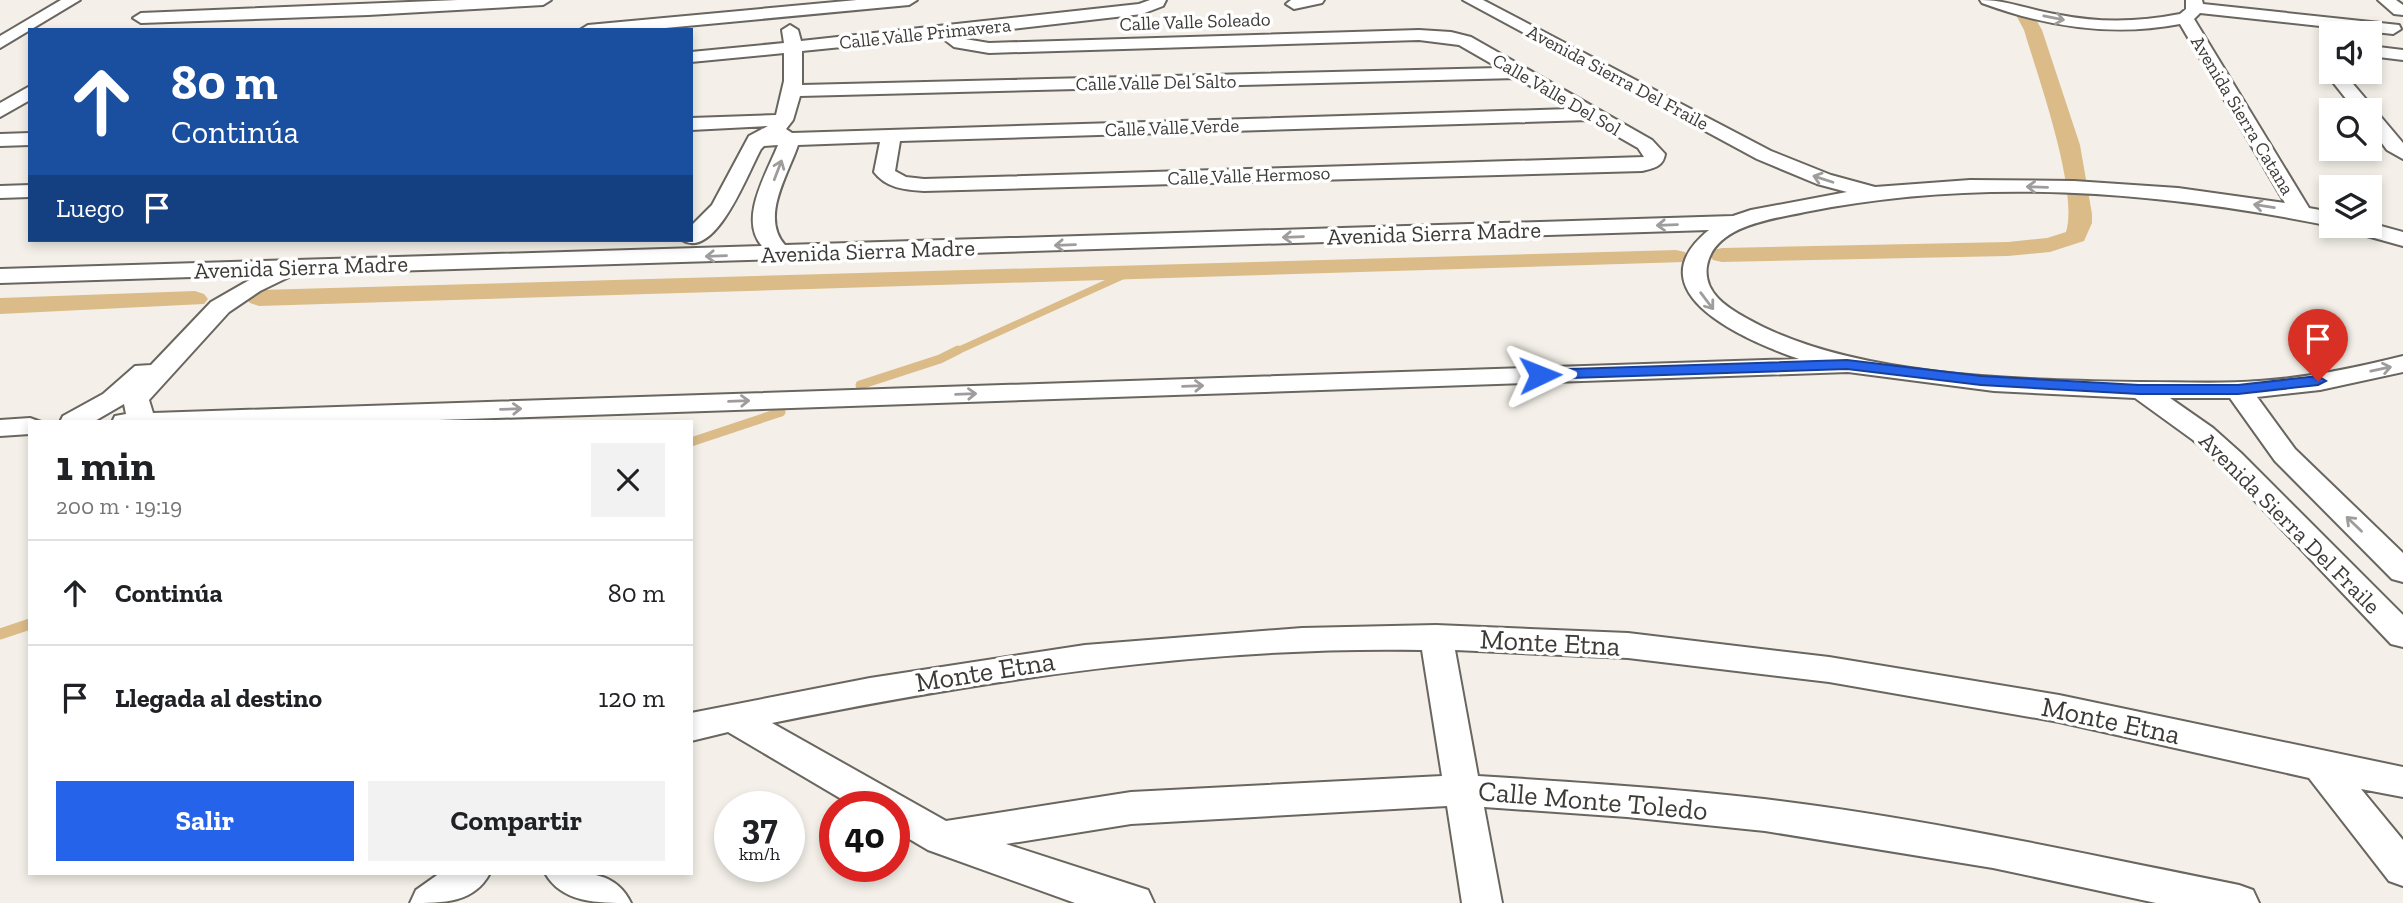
<!DOCTYPE html>
<html lang="es">
<meta charset="utf-8">
<style>
body{margin:0;font-family:"Zilla Slab",serif;background:#f2f2f2;color:#202124;height:100vh;display:flex;flex-direction:column;font-size:26px;white-space:nowrap}
*{box-sizing:border-box;margin:0}
p{font-size:23px;color:#757577}
.icon{flex:none;width:38px;height:38px;fill:none;stroke:currentColor;stroke-width:2;stroke-linecap:round;stroke-linejoin:round}
.map{position:relative;flex:1;overflow:hidden}
.sheet{position:absolute;left:28px;top:420px;width:665px;height:455px;display:flex;flex-direction:column;background:#fff;border-radius:0px;box-shadow:0 4px 10px #0003}
.sheet>*{flex:none}
.top-card{position:absolute;left:28px;top:28px;width:665px;height:214px;border-radius:0px;box-shadow:0 4px 10px #0003;background:#1a4fa0;color:#fff;overflow:hidden}
.buttons{position:absolute;left:2319px;top:21px;display:grid;gap:14px}
.buttons a{display:grid;place-items:center;width:63px;height:63px;border-radius:0px;background:#fff;box-shadow:0 4px 10px #0003;font-size:35px}
.speed{position:absolute;left:714px;top:791px;display:flex;gap:14px;font-size:35px;font-weight:700;text-align:center}
.speed>*{display:grid;place-content:center;width:91px;height:91px;border-radius:50%;background:#fff;box-shadow:0 4px 10px #0003;line-height:1}
.speed small{font-size:18px;font-weight:400}
.speed .limit{border:10px solid #d22;background:#fff;color:#111}
.pin{position:absolute;display:grid;place-items:center;width:60px;height:60px;color:#fff;margin:-72px -30px;border-radius:50% 50% 50% 0;rotate:-45deg;box-shadow:0 0 7px #0007}
.pin .icon{rotate:45deg}
.me{position:absolute;width:77px;margin:-38px;rotate:88deg;stroke-linejoin:round;filter:drop-shadow(0 0 5px #0008)}
.turn{display:flex;align-items:center;gap:24px;height:147px;padding:0 28px;font-size:32px}
.turn .icon{width:91px;height:91px;stroke-width:2.5}
.turn b{display:block;font-size:49px;line-height:60px}
.then{display:flex;align-items:center;height:66px;padding:0 28px;background:#0003;gap:14px;font-size:26px}
.round{display:grid;place-items:center;flex:none;width:74px;height:74px;border-radius:0px;background:#f2f2f2}
.summary{display:flex;align-items:center;justify-content:space-between;height:119px;padding:0 28px}
h1{font-size:42px;font-weight:800;line-height:52px}
.action{display:flex;gap:14px;margin-top:auto;padding:14px 28px}
.action a{flex:1;height:80px;border-radius:0px;background:#2563eb;color:#fff;font-size:28px;font-weight:800;line-height:80px;text-align:center}
.action a+a{background:#f2f2f2;color:#202124}
ul{padding:0;list-style:none}
li{display:flex;align-items:center;gap:21px;height:105px;padding:0 28px;border-top:2px solid #e0e0e0}
li div{flex:1}
li b{display:block;font-size:26px}
li em{font-style:normal}
.map>svg:first-child{display:block}
.lines{fill:none;stroke-linecap:round;stroke-linejoin:round}
.stream-far2{stroke:#dbbc89;stroke-width:7}
.stream-far1{stroke:#dbbc89;stroke-width:9}
.stream{stroke:#dbbc89;stroke-width:11}
.canal{fill:#dbbc89;fill-rule:evenodd}
.minor-casing{stroke:#69655f;stroke-width:4}
.minor{fill:#fff;fill-rule:evenodd}
.oneway{stroke:#9e9d9c}
.route{fill:#2563eb;stroke:#184099;stroke-width:2}
.labels{text-anchor:middle;stroke-width:7;stroke-linejoin:round;paint-order:stroke}
.far-street-label{font-size:19px;fill:#3d3b38;stroke:#fff}
.street-label{font-size:23px;fill:#3d3b38;stroke:#fff}
.near-street-label{font-size:28px;fill:#3d3b38;stroke:#fff}
</style>
<div class="map">
<svg width="2403" height="903" viewBox="0 0 2403 903">
<rect width="100%" height="100%" fill="#f4f0e9"/>
<g class="lines">
<polyline class="stream-far2" points="955,352 1131,272"/>
<g class="stream-far1">
<polyline points="860,385 940,359 958,350"/>
<polyline points="691,442 781,412"/>
</g>
<polyline class="stream" points="0,634 30,624"/>
<g class="canal">
<path d="M2025,10l6,1 11,19 38,115 12,69v9l-8,18 -34,11 -42,4 -286,6 -9,-2 -3,-5 3,-5 9,-2 286,-6 39,-4 19,-6c13,-42 -29,-158 -42,-202l-8,-15z"/>
<polygon points="1676,250 1685,252 1688,257 1685,262 259,306 250,303 246,298 250,293 259,290"/>
<polygon points="195,291 204,294 208,299 204,304 0,314 0,298"/>
</g>
<defs>
<g id="minor">
<polygon points="61,0 80,0 0,48 0,36"/>
<polygon points="458,0 551,0 543,5 368,15 141,23 133,18 141,13"/>
<polygon points="857,0 917,0 909,5 644,30 580,30 588,25"/>
<path d="M1150,0h16l-3,6 -21,8 -182,21 5,4 24,4 430,-13 32,2 20,5 181,103 13,14c-2,13 -11,14 -23,17l-718,20c-19,-1 -38,-3 -50,-19l6,-30 -82,3c-10,30 -38,72 -13,100l948,-29 18,-6 96,-18 -30,-8 -60,-25 -294,-159h20l288,151 60,24 44,12 95,-7 104,1 104,7 107,15 -105,-179c-68,13 -133,3 -198,-21l-2,-3c28,0 52,11 80,15 40,8 80,7 120,-1l6,-5v-9h16l1,4 196,21 2,4 -8,5 -193,-21 -6,6 115,189 22,4v14c-173,-35 -352,-49 -526,-14 -31,7 -91,13 -98,54 -4,26 19,41 39,52 105,60 276,62 395,64 39,0 79,2 118,-1 49,-3 96,-13 144,-25v16l-83,18 -63,7 38,52 108,104v29l-11,-3 -117,-118 -45,-63h-60l43,30 28,25 162,162v32l-12,-3 -170,-179 -28,-25 -58,-42 -141,-7 -146,-19 -1467,50h-269l3,-6 11,-2 -2,-10 -31,18h-33l3,-6 40,-22 32,-28 16,-1 60,-63 47,-27 -258,8v-14l762,-23c-24,-27 5,-73 16,-101l-14,1 -3,3c-12,21 -45,112 -79,91h9v-14l21,-21 37,-69 19,-10 -77,4v-12l85,-3 8,-34v-28l-93,9v-10l93,-9 -2,-13 8,-5 8,5 3,11 338,-37zM941,37l13,10 35,6 430,-13 40,5 40,23 -697,17v-34zM1517,78l53,31 -778,24 -6,-4 7,-9 7,-24zM1589,120l49,28 6,9 -720,22 -18,-2 -11,-6 5,-30zM1709,230c-79,63 41,112 90,129l-1646,54 -4,-13 80,-88 31,-21 35,-17z"/>
<polygon points="1291,0 1324,0 1322,3 1294,9 1286,4"/>
<polygon points="2378,0 2396,0 2403,5 2403,15 2394,14"/>
<polygon points="2370,46 2403,50 2403,60 2370,56"/>
<polygon points="2331,67 2331,72 2343,72 2403,143 2403,159 2387,150 2370,127 2370,110 2355,110 2328,76 2325,72"/>
<polygon points="30,86 30,100 0,117 0,103"/>
<polygon points="30,133 30,145 0,146 0,134"/>
<polygon points="30,185 30,197 0,198 0,186"/>
<polygon points="2370,223 2403,232 2403,246 2349,231 2346,226 2370,226"/>
<polygon points="30,418 41,422 30,422 30,434 0,436 0,420"/>
<path d="M1436,625l192,8 201,24 230,38 344,72v30l-42,-8 42,51v46l-14,-5 -80,-103 -250,-56 -230,-40 -201,-24 -173,-8 23,126c96,6 191,12 286,23 160,19 317,54 475,86l14,5 6,13h-103l-163,-35 -228,-37 -138,-14 -143,-10 18,96h-40l-15,-97 -316,18 -125,20 142,46 6,13h-79l-147,-53 -34,-20v-23h-39l-127,-75 -37,9v-28l179,-35 215,-33 217,-17zM1422,650l20,126 -311,16 -185,29 -174,-98c213,-43 432,-77 650,-73z"/>
<path d="M440,873h50c-16,30 -46,30 -80,30l6,-13z"/>
<path d="M545,873c33,0 69,-6 86,30 -34,0 -69,0 -86,-30z"/>
</g>
</defs>
<use href="#minor" class="minor-casing"/>
<use href="#minor" class="minor"/>
</g>
<defs><path id="oneway-shaft" d="M-6 0H5M1.5-3L5.5 0L1.5 3" fill="none" stroke-width="1.6" stroke-linecap="round" stroke-linejoin="round" transform="scale(1.75)"/></defs>
<g class="oneway">
<use href="#oneway-shaft" transform="translate(2054 18) rotate(11)"/>
<use href="#oneway-shaft" transform="translate(778 170) rotate(-69)"/>
<use href="#oneway-shaft" transform="translate(1823 179) rotate(-162)"/>
<use href="#oneway-shaft" transform="translate(2037 187) rotate(-178)"/>
<use href="#oneway-shaft" transform="translate(2264 206) rotate(-171)"/>
<use href="#oneway-shaft" transform="translate(1667 225) rotate(178)"/>
<use href="#oneway-shaft" transform="translate(1293 237) rotate(178)"/>
<use href="#oneway-shaft" transform="translate(1065 245) rotate(178)"/>
<use href="#oneway-shaft" transform="translate(716 256) rotate(178)"/>
<use href="#oneway-shaft" transform="translate(1707 301) rotate(53)"/>
<use href="#oneway-shaft" transform="translate(2381 369) rotate(-12)"/>
<use href="#oneway-shaft" transform="translate(1193 386) rotate(-2)"/>
<use href="#oneway-shaft" transform="translate(966 394) rotate(-2)"/>
<use href="#oneway-shaft" transform="translate(739 401) rotate(-2)"/>
<use href="#oneway-shaft" transform="translate(511 409) rotate(-2)"/>
<use href="#oneway-shaft" transform="translate(2354 524) rotate(-136)"/>
</g>
<polygon class="route" points="1847,360 1981,376 2139,385 2238,385 2318,376 2326,381 2318,385 2238,394 2139,394 1981,385 1847,369 1540,379 1532,375 1540,370"/>
<g class="labels">
<g class="far-street-label">
<text transform="translate(1195 21) rotate(-2)" y="7">Calle Valle Soleado</text>
<text transform="translate(925 33) rotate(-6)" y="7">Calle Valle Primavera</text>
<text transform="translate(1618 77) rotate(28)" y="7">Avenida Sierra Del Fraile</text>
<text transform="translate(1156 82) rotate(-1)" y="7">Calle Valle Del Salto</text>
<text transform="translate(1557 94) rotate(30)" y="7">Calle Valle Del Sol</text>
<text transform="translate(2243 115) rotate(59)" y="7">Avenida Sierra Catana</text>
<text transform="translate(1172 127) rotate(-2)" y="7">Calle Valle Verde</text>
<text transform="translate(1249 175) rotate(-2)" y="7">Calle Valle Hermoso</text>
</g>
<g class="street-label">
<text transform="translate(1434 233) rotate(-2)" y="8">Avenida Sierra Madre</text>
<text transform="translate(868 251) rotate(-2)" y="8">Avenida Sierra Madre</text>
<text transform="translate(301 267) rotate(-2)" y="8">Avenida Sierra Madre</text>
<text transform="translate(2290 523) rotate(45)" y="8">Avenida Sierra Del Fraile</text>
</g>
<g class="near-street-label">
<text transform="translate(1550 642) rotate(3)" y="10">Monte Etna</text>
<text transform="translate(985 671) rotate(-9)" y="10">Monte Etna</text>
<text transform="translate(2111 720) rotate(12)" y="10">Monte Etna</text>
<text transform="translate(1593 800) rotate(5)" y="10">Calle Monte Toledo</text>
</g>
</g>
</svg>
<div class="buttons">
<a><svg class="icon" aria-label="sound" viewBox="0 0 24 24"><path d="M4 9h4l5-4v14l-5-4H4zM17 9q2 3 0 6"/></svg></a>
<a><svg class="icon" aria-label="search" viewBox="0 0 24 24"><circle cx="10" cy="10" r="6"/><path d="M15 15l6 6"/></svg></a>
<a><svg class="icon" aria-label="layers" viewBox="0 0 24 24"><path d="M12 4l9 5-9 5-9-5zM3 14l9 5 9-5"/></svg></a>
</div>
<div class="speed"><div>37<small>km/h</small></div><div class="limit">40</div></div>
<div class="pin" style="left:2318px;top:381px;background:#d93025"><svg class="icon" aria-label="arrive" viewBox="0 0 24 24"><path d="M6 21V4h12l-3 4 3 4H6"/></svg></div>
<svg class="me" style="left:1540px;top:375px" viewBox="-20 -20 40 40"><path d="M0-17L14 15 0 8-14 15z" fill="#2563eb" stroke="#fff" stroke-width="4"/></svg>
<div class="top-card">
<div class="turn"><svg class="icon" aria-label="ahead" viewBox="0 0 24 24"><path d="M12 20V5M6 11l6-6 6 6"/></svg><div><b>80 m</b>Continúa</div></div>
<div class="then">Luego<svg class="icon" aria-label="arrive" viewBox="0 0 24 24"><path d="M6 21V4h12l-3 4 3 4H6"/></svg></div>
</div>
<section class="sheet">
<div class="summary"><div><h1>1 min</h1><p>200 m · 19:19</p></div><a class="round"><svg class="icon" aria-label="close" viewBox="0 0 24 24"><path d="M6 6l12 12M18 6L6 18"/></svg></a></div>
<ul>
<li><svg class="icon" aria-label="ahead" viewBox="0 0 24 24"><path d="M12 20V5M6 11l6-6 6 6"/></svg><div><b>Continúa</b></div><em>80 m</em></li>
<li><svg class="icon" aria-label="arrive" viewBox="0 0 24 24"><path d="M6 21V4h12l-3 4 3 4H6"/></svg><div><b>Llegada al destino</b></div><em>120 m</em></li>
</ul>
<div class="action"><a>Salir</a><a>Compartir</a></div>
</section>
</div>
